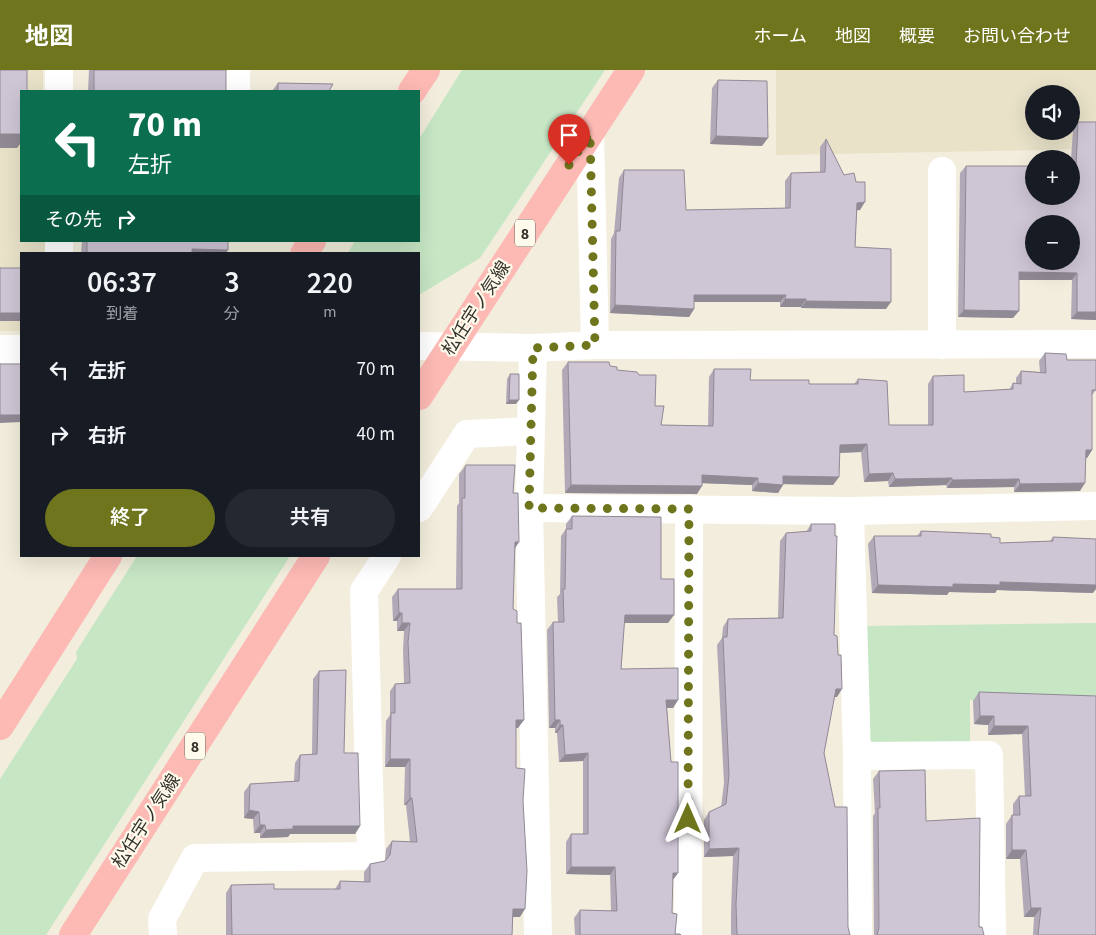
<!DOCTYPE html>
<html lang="ja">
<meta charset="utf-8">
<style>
body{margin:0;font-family:"Source Sans 3","Noto Sans JP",sans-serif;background:#242831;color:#f1f3f6;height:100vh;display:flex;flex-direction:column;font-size:19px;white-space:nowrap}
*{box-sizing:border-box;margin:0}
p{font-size:16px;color:#9ea1a6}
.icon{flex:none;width:28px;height:28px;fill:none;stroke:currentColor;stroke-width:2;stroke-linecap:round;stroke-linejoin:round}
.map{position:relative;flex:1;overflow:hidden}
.panel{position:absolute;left:20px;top:182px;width:400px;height:305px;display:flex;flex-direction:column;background:#171b24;border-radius:0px;box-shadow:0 5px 20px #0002}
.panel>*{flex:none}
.top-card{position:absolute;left:20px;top:20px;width:400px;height:152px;border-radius:0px;box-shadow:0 5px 20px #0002;background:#0b6e4f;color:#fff;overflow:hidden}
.tools{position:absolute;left:1025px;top:15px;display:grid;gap:10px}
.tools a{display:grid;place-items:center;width:55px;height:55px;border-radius:50%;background:#171b24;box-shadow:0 5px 20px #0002;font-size:25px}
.pin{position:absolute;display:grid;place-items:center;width:42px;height:42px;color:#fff;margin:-51px -21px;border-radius:50% 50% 50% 0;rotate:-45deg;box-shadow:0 0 5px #0007}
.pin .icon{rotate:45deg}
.me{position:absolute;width:55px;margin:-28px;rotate:0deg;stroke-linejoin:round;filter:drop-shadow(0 0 4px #0008)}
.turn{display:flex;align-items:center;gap:18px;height:105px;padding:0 25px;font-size:22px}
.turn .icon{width:65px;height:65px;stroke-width:2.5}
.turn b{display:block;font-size:35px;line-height:42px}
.then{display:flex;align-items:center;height:48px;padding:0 25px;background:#0003;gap:10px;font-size:19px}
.eta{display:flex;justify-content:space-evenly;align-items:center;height:85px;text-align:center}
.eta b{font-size:30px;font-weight:600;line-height:35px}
.button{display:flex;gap:10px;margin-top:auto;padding:10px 25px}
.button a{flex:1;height:58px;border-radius:30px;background:#6f751d;color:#fff;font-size:20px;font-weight:600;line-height:58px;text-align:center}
.button a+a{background:#242831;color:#f1f3f6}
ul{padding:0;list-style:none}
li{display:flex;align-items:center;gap:15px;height:65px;padding:0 25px}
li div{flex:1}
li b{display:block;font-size:19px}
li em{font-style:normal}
header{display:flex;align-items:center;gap:30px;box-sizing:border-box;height:70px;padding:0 25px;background:#6f751d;color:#fff}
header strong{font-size:24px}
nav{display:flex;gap:28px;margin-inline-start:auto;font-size:18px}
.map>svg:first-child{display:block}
.built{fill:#e9e2c9;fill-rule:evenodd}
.green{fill:#c6e6c4}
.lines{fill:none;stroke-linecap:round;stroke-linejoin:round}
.street{stroke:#fff;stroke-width:28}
.primary{stroke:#fdb9b4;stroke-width:28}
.wall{fill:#b1a9b7}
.shaded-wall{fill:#908a95}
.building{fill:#cec5d5;stroke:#908a95;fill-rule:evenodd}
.route{stroke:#6f751d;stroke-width:9;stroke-dasharray:0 16.2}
.labels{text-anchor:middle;stroke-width:4.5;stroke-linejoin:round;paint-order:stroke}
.shield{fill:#fefaec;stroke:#716e65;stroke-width:1}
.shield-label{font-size:16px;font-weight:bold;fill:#34322b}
.street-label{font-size:18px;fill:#34322b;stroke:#fefaec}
</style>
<header>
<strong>地図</strong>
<nav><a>ホーム</a><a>地図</a><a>概要</a><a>お問い合わせ</a></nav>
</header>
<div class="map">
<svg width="1096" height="865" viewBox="0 0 1096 865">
<rect width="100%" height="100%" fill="#f2eddc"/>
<g class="built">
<polygon points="0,0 43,0 43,21 21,21 21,171 45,171 45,184 21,184 21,261 0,261"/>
<path d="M776,0h320v79l-320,6zM1034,24h37v37h-37z"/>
</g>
<g class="green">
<polygon points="462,0 605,0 480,188 419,225 419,184 347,184 355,171 419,171 419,69"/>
<polygon points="137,486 290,486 46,865 0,865 0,709 77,589 76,582"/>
<polygon points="1096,553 1096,629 973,631 970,629 970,674 874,673 864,667 865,556"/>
</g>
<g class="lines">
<g class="street">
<polyline points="59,0 59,21"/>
<polyline points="236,21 236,0"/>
<polyline points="590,63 595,275"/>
<polyline points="942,101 942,275"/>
<polyline points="59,184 59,171"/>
<polyline points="419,276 533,278 595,275 1096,274"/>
<polyline points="533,278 529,438 538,865"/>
<polyline points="0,279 21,279"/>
<polyline points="419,438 467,364 531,361"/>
<polyline points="529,438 850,441 1096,436"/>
<polyline points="850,441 857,686 858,865"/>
<polyline points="857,686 989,685 992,865"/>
<polyline points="163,865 162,849 195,788 371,786 364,521 387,486"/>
<polyline points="688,865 689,439"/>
</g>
<g class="primary">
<polyline points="412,21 426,0"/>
<polyline points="304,184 312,171"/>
<polyline points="419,326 631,0"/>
<polyline points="0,656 108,486"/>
<polyline points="73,865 316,486"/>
</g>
</g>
<g class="wall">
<polygon points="89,0 226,0 226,21 88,21"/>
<polygon points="718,10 762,76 710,74 712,18"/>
<polygon points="278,13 329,21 272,21"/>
<polygon points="1078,52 1096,250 1071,249 1072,210 1019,210 1013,248 958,247 960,103 966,96 1071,126 1071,89 1073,60"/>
<polygon points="826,69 860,140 857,140 855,177 886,239 801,238 801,237 780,237 780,232 694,232 694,239 689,247 610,243 611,169 614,163 619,108 624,100 686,140 785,138 785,111 791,103 820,103 820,77"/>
<polygon points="82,171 228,171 228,180 225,184 81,184"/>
<polygon points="1045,283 1067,290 1096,320 1092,325 1092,380 1087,388 1086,388 1080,421 1014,422 1014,417 947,418 946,415 889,417 888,411 864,412 861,382 839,383 839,407 833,415 783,414 778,423 752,421 752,415 702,413 697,424 565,423 562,300 568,292 610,296 617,300 655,336 661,355 708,356 709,307 714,299 750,310 809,314 854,314 858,309 889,355 928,355 928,314 933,306 964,322 1009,320 1013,313 1016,313 1016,308 1021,301 1040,302 1039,291"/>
<polygon points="510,304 516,334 506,334 507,309"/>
<polygon points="466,395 513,423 515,478 513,539 518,658 516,658 516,698 523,731 520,847 513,847 512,865 226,865 226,823 231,815 274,819 335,819 340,811 364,812 364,802 370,794 385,791 386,779 392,771 410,772 406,735 404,735 405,697 385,697 386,651 390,645 390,621 395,614 404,613 403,580 404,561 397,561 397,551 393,551 392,527 398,519 456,519 457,436 459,433 459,404"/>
<polygon points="572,446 661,509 668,553 624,553 621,599 678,630 673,638 667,638 678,803 672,811 672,843 675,864 681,865 575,865 574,848 580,840 611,841 610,805 566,804 566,772 571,764 583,764 583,691 559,692 557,663 555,663 555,658 549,658 547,560 553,552 558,552 557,527 560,524 561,466 566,459 566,454"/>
<polygon points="811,454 834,565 837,627 834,627 824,683 848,857 850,865 731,865 731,842 733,786 704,787 704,750 709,742 721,737 724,713 717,575 722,568 723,557 728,549 778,548 780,471 786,463 806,462"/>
<polygon points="921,461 991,467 1000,473 1050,471 1053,467 1093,523 997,520 995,523 949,522 947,525 872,523 868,474 874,466 917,466"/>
<polygon points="319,601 360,756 355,764 290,764 288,767 260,768 260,763 254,763 253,749 244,748 244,722 250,714 294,711 295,693 300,685 312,685 313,609"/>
<polygon points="979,622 1096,626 1096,865 1033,865 1034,847 1024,847 1020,789 1006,789 1006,754 1012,745 1013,745 1013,734 1019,726 1025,726 1022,664 988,665 988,655 974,654 973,631"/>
<polygon points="879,701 926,751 984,865 874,865 873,746 875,743 873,709"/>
</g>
<g class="shaded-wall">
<polygon points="0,64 21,64 21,73 17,78 0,78"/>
<polygon points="716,66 768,68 762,76 710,74"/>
<polygon points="865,132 860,140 852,141 857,133"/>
<polygon points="192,179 228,180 225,184 189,184"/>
<polygon points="1019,202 1077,203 1072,210 1014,210"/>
<polygon points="694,225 786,225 780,232 689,232"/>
<polygon points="785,229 806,229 801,237 780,237"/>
<polygon points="806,231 891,232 886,239 801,238"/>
<polygon points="615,235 694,239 689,247 610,243"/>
<polygon points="964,240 1019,241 1013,248 958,247"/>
<polygon points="1077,242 1096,242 1096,250 1071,249"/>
<rect x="0" y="243" width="21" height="8"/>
<polygon points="509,330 519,330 516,334 506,334"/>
<polygon points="0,345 21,345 21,352 0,353"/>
<polygon points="867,374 861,382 834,383 840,375"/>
<polygon points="1086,380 1092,380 1087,388 1081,388"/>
<polygon points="893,403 888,411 864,412 869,404"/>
<polygon points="702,405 758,408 752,415 697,413"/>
<polygon points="783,406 839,407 833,415 778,414"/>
<polygon points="952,408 946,415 889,417 895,409"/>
<polygon points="1019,409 1014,417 947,418 952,410"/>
<polygon points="758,413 783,415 778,423 752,421"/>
<polygon points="1085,413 1080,421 1014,422 1020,414"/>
<polygon points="571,415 702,416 697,424 565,423"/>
<polygon points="515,472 519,472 514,480"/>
<polygon points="1000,512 1096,515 1096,519 1093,523 997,520 995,523 949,522 947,525 872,523 878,515 953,514"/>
<polygon points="399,543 402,543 397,551 393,551"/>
<polygon points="625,545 674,545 668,553 620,553"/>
<polygon points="402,553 410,553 404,561 397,561"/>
<polygon points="836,619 842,619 837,627 830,627"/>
<polygon points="666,630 678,630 673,638 661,638"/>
<polygon points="980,646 994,646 988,655 974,654"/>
<polygon points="516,650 524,650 518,658 511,658"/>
<polygon points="555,650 560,650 555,658 549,658"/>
<polygon points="560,655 563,655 557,663 555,663"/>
<polygon points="994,656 1028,656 1022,664 988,665"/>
<polygon points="588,683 583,691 559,692 565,685"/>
<polygon points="390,689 410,689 405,697 385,697"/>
<polygon points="410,728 412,728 406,735 404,735"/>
<polygon points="249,740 259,742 253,749 244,748"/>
<polygon points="260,755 265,755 260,763 254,763"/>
<polygon points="293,756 360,756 355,764 290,764 288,767 260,768 266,760"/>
<polygon points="739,778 733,786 704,787 709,779"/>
<polygon points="1012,780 1026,780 1020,789 1006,789"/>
<polygon points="571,797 615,797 610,805 566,804"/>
<polygon points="673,803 678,803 672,811"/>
<polygon points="1031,838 1041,838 1034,847 1024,847"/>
<polygon points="513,839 525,839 520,847 508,847"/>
</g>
<g class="building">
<polygon points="0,0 27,0 27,21 21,21 21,64 0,64"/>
<rect x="94" y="0" width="132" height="21"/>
<polygon points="718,10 767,11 768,68 716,66"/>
<polygon points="278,13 333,14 329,21 278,21"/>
<path d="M1078,52h18v190h-19v-39l-58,-1v39l-55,-1 2,-144h68v30h37v-29h5zM1034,154h37v37h-37z"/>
<polygon points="826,69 844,105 854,103 856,112 865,112 865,132 857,133 855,177 891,179 891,232 806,231 806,229 785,229 786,225 694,225 694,239 615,235 616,161 620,161 624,100 684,100 686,140 790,138 791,103 825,102"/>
<polygon points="87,171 228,171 228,180 192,179 192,184 87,184"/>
<rect x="0" y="198" width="21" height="45"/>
<polygon points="1045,283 1066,284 1067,290 1096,290 1096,320 1092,320 1092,380 1086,380 1085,413 1020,414 1019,409 952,410 952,408 895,409 893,403 869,404 867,374 840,375 839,407 783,406 783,415 758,413 758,408 702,405 702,416 571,415 568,292 609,292 610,296 617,297 617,300 637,302 639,305 656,305 655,336 664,336 661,355 713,356 714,299 751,299 750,310 809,310 809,314 858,314 858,309 887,311 889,355 933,355 933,306 964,305 964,322 1013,319 1013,313 1021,314 1021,301 1046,303"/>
<rect x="0" y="294" width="21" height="51"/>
<polygon points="510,304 519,304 519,330 509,330"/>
<polygon points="466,395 515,395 513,423 518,423 519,472 515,472 513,539 517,541 517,553 521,553 524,650 516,650 516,698 525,699 523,731 527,801 525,839 513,839 512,865 232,865 231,815 274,814 274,819 340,819 340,811 370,812 370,794 385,791 390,785 392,771 417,772 412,728 410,728 410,689 390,689 391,643 395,643 395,614 410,613 408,572 410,553 402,553 402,543 399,543 398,519 462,519 462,428 465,428 465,397"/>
<polygon points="572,446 661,447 661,509 674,509 674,545 625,545 621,599 678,598 678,630 666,630 671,692 678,692 678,803 673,803 672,843 677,844 675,864 680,864 681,865 580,865 580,840 617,841 615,797 571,797 571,764 588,764 588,683 565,685 563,655 560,655 560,650 555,650 553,552 564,552 563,519 565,519 566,459 572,459"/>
<polygon points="811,454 835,454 835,466 837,466 834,565 837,566 838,585 841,585 842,619 836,619 824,683 835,737 847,737 848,857 850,865 737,865 736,834 739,778 709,779 709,742 726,734 729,705 723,567 727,567 728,549 783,548 786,463 811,461"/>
<polygon points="921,461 991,464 991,467 1000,468 1000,473 1053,471 1053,467 1096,469 1096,515 1000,512 1000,515 953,514 953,517 878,515 874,466 921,466"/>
<polygon points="346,600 344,683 358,683 360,756 293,756 293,759 266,760 265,755 260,755 259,742 249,740 250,714 299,711 300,685 317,684 319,601"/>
<polygon points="979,622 1096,626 1096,865 1038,865 1041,838 1031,838 1026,780 1012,780 1012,745 1020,745 1019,726 1031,726 1028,656 994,656 994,646 980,646"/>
<polygon points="925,700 926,751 980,748 979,857 982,857 984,865 877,865 879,858 878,738 880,738 879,701"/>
</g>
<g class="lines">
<polyline class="route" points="569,95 590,63 595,275 533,278 529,438 689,439 688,749"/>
</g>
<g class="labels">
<g class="shield">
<rect x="515" y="149.5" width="20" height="27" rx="4"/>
<rect x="185" y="662.5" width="20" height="27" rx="4"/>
</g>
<g class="shield-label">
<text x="525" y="169">8</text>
<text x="195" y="682">8</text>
</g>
<g class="street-label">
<text transform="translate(476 238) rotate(-57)" y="6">松任宇ノ気線</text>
<text transform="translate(146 751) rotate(-57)" y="6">松任宇ノ気線</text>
</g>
</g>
</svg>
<div class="tools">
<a><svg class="icon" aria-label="sound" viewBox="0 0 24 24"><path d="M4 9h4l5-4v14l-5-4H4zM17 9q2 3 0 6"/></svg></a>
<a>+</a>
<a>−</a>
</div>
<div class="pin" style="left:569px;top:95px;background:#d93025"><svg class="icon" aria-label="arrive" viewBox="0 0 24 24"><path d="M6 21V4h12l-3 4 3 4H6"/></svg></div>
<svg class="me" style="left:688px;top:749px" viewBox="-20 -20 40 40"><path d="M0-17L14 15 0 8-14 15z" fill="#6f751d" stroke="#fff" stroke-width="4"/></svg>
<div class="top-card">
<div class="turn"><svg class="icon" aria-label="left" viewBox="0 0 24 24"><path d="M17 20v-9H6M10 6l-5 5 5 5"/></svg><div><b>70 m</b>左折</div></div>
<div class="then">その先<svg class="icon" aria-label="right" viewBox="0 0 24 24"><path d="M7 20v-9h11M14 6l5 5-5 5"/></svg></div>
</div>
<section class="panel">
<div class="eta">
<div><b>06:37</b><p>到着</p></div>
<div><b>3</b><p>分</p></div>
<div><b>220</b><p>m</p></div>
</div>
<ul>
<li><svg class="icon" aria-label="left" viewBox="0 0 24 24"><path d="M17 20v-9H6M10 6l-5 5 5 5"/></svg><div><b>左折</b></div><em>70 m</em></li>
<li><svg class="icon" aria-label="right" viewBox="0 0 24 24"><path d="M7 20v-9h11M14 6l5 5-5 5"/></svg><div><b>右折</b></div><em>40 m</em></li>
</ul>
<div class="button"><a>終了</a><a>共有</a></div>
</section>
</div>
